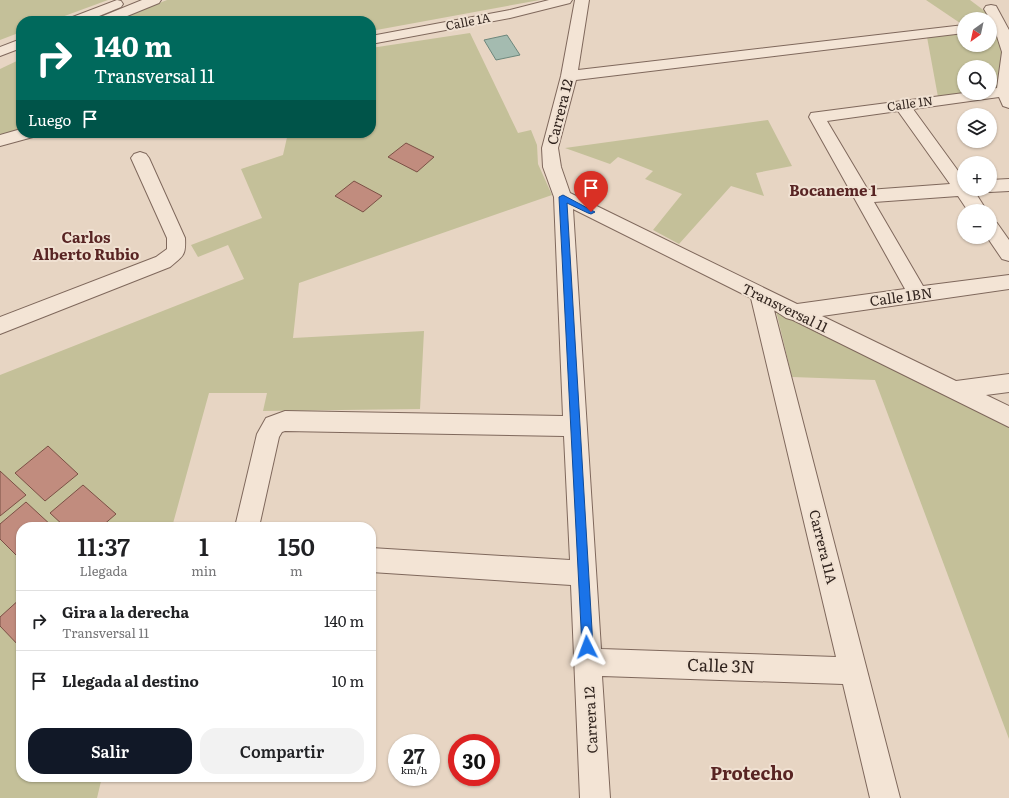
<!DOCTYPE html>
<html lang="es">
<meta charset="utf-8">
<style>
body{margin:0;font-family:Literata,serif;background:#f2f2f2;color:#202124;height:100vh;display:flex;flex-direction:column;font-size:15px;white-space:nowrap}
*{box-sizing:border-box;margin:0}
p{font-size:13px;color:#757577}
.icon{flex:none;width:22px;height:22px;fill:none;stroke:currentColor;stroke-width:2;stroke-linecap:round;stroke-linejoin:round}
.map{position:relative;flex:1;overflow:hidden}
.panel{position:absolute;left:16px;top:522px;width:360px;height:260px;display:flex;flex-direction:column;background:#fff;border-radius:16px;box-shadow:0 1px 3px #0004}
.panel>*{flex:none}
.guide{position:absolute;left:16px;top:16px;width:360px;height:122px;border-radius:16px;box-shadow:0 1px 3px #0004;background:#00695c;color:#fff;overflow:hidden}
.needle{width:26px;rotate:213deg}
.tools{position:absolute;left:957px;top:12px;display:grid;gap:8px}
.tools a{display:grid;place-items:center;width:40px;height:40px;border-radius:50%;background:#fff;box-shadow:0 1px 3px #0004;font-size:20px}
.speed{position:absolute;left:388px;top:734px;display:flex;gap:8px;font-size:20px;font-weight:700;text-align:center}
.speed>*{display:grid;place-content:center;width:52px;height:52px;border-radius:50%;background:#fff;box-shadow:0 1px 3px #0004;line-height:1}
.speed small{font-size:10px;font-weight:400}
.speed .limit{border:6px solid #d22;background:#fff;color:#111}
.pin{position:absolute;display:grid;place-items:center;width:34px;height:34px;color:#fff;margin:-41px -17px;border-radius:50% 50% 50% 0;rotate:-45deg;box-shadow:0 0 4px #0007}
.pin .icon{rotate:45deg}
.me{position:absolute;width:44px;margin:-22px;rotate:357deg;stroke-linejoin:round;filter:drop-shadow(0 0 3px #0008)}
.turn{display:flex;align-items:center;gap:14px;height:84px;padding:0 12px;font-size:18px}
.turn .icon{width:52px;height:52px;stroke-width:2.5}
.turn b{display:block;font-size:28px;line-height:34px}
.then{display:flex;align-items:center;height:38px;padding:0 12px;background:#0003;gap:8px;font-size:15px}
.eta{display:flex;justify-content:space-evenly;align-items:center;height:68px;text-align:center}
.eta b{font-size:24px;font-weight:600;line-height:28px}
.button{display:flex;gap:8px;margin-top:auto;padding:8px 12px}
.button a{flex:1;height:46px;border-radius:16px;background:#111827;color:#fff;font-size:16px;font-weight:600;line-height:46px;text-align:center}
.button a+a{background:#f2f2f2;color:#202124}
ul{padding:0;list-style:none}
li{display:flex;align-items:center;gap:12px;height:60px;padding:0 12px;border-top:1px solid #e0e0e0}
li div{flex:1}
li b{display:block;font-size:15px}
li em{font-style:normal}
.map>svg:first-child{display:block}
.green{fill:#c4c099}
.water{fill:#a4bbb0;stroke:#6d877c}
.building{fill:#c18c7e;stroke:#7b5045}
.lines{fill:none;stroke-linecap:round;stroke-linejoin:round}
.minor-casing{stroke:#7f685c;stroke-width:2}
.minor{fill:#f3e4d5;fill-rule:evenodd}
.route{fill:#1a73e8;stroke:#114b97}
.labels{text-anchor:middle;stroke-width:4;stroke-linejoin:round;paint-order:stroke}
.far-street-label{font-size:12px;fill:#31241e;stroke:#f0e1d2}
.street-label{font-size:14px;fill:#31241e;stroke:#f0e1d2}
.neighbourhood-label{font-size:15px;font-weight:bold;fill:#582423;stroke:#f0e1d2}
.near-street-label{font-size:17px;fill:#31241e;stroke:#f0e1d2}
.near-neighbourhood-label{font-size:18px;font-weight:bold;fill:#582423;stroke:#f0e1d2}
</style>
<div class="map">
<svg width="1009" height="798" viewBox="0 0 1009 798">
<rect width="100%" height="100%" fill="#e7d5c3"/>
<g class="green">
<polygon points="0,0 108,0 51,21 21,21 21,32 0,40"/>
<polygon points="167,0 540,0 371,31 371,21 114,21"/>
<polygon points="926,0 970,0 986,12 986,18 964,19 964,23 960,23"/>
<polygon points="996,28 1001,52 999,88 990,90 990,67 964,67 964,93 938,97 927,37 964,32 964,45 990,45 990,29"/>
<polygon points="470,33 518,133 531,130 537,145 538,164 552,195 299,283 293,338 424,331 420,409 263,411 267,393 209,393 172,527 21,527 21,777 102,777 97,798 0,798 0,375 244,279 228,245 198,257 191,245 262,218 241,169 283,155 288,133 371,133 371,48"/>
<polygon points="21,59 21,130 0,136 0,69"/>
<polygon points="768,120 792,166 756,173 764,196 731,186 679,244 653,230 682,194 645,179 653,171 618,157 610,164 565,148"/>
<polygon points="776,311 1009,426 1009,739 875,380 792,377"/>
</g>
<polygon class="water" points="507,35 520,55 496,60 484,40"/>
<g class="building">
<polygon points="406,143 434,157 417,172 388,157"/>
<polygon points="354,181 382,196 363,212 335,196"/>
<polygon points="48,446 78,474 45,501 15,473"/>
<polygon points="0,471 26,495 0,516"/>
<polygon points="83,485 116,514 101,527 65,527 50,513"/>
<polygon points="26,502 53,527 21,527 21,560 0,539 0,524"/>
<polygon points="21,598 21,648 0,626 0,617"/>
</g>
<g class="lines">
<defs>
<g id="minor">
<polygon points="117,0 121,1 123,4 121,7 87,21 68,21 70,18"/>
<polygon points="142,0 161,0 159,3 115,21 96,21 98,18"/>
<polygon points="549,0 572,0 570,3 510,18 371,44 371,36 510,10"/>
<path d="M575,0h14l-11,70 386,-45v8l-388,47 -18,68 3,19 9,26 227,111 108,-15 -96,-172 2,-4 153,-20h26v-4l7,-1 5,-36 -9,-28 -9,-15 2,-3 5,-1 5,1 13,24v78l-6,-2 -4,-9 -86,12 51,70v10h9l14,22h-19l-10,-15 -84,6 49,84 86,-11v14l-187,27 134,65 53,-7v18l-23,3 23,11v21l-216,-107 -7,-2 -12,-8 126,488h-30l-27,-114 -241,-8 8,122h-30l-9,-213 -200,-13v-24l199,12 -6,-124 -279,-5 -3,1 -3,5 -20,90h-24l22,-93 9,-16 19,-7 278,5 -9,-219 -11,-30 -1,-19 19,-72zM898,111l52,73 -82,6 -41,-69zM573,209l178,89 85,359 -235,-8z"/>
<polygon points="21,39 21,48 0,56 0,47"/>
<polygon points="21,129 21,133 35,133 33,137 0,146 0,135"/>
<path d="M140,152l6,2 3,4 36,80c1,18 -2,18 -15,29l-170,67v-17l156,-60 11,-8v-11l-36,-80 3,-4z"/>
<polygon points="1009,179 1009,191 990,192 983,189 990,189 990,180"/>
<polygon points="990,221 997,223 1009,240 1009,261 1002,259 987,237 990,237"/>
</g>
</defs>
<use href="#minor" class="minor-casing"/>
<use href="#minor" class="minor"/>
</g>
<polygon class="route" points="563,195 595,212 591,214 588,213 567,203 593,647 591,651 587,652 583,651 582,647 559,197"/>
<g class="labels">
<g class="far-street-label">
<text transform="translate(468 22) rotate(-11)" y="4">Calle 1A</text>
<text transform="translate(910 104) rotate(-8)" y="4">Calle 1N</text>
</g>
<g class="street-label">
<text transform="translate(560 112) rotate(-76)" y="5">Carrera 12</text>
<text transform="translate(901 297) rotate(-8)" y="5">Calle 1BN</text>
<text transform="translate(785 308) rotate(26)" y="5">Transversal 11</text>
<text transform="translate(823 547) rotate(76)" y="5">Carrera 11A</text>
<text transform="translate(591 720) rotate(-93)" y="5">Carrera 12</text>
</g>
<g class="neighbourhood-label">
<text x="833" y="196">Bocaneme 1</text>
<text x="86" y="243">Carlos<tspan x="86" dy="17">Alberto Rubio</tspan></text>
</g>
<g class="near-street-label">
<text transform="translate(721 666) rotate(2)" y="6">Calle 3N</text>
</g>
<g class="near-neighbourhood-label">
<text x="752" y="780">Protecho</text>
</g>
</g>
</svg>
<div class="tools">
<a><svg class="needle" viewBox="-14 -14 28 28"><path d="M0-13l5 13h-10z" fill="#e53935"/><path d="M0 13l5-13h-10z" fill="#757577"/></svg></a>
<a><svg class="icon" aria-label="search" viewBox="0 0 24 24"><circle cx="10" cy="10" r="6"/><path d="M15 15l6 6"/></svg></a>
<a><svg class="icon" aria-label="layers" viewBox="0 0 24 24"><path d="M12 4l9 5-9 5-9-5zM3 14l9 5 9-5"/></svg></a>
<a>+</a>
<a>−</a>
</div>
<div class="speed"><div>27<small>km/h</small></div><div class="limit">30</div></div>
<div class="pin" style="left:591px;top:212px;background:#d93025"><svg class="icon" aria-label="arrive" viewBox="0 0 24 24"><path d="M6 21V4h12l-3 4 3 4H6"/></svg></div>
<svg class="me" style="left:587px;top:647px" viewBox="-20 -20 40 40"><path d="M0-17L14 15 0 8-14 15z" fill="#1a73e8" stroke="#fff" stroke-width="4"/></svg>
<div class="guide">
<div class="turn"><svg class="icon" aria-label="right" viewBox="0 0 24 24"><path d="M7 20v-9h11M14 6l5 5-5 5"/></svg><div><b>140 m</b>Transversal 11</div></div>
<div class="then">Luego<svg class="icon" aria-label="arrive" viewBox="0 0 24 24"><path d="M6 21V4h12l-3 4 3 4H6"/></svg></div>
</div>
<section class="panel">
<div class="eta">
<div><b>11:37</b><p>Llegada</p></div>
<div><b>1</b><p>min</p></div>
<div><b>150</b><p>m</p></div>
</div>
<ul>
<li><svg class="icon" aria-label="right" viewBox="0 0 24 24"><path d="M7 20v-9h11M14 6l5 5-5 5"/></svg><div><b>Gira a la derecha</b><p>Transversal 11</p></div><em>140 m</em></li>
<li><svg class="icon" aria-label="arrive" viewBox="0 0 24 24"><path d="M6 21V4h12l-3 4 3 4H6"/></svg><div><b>Llegada al destino</b></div><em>10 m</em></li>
</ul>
<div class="button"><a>Salir</a><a>Compartir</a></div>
</section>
</div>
